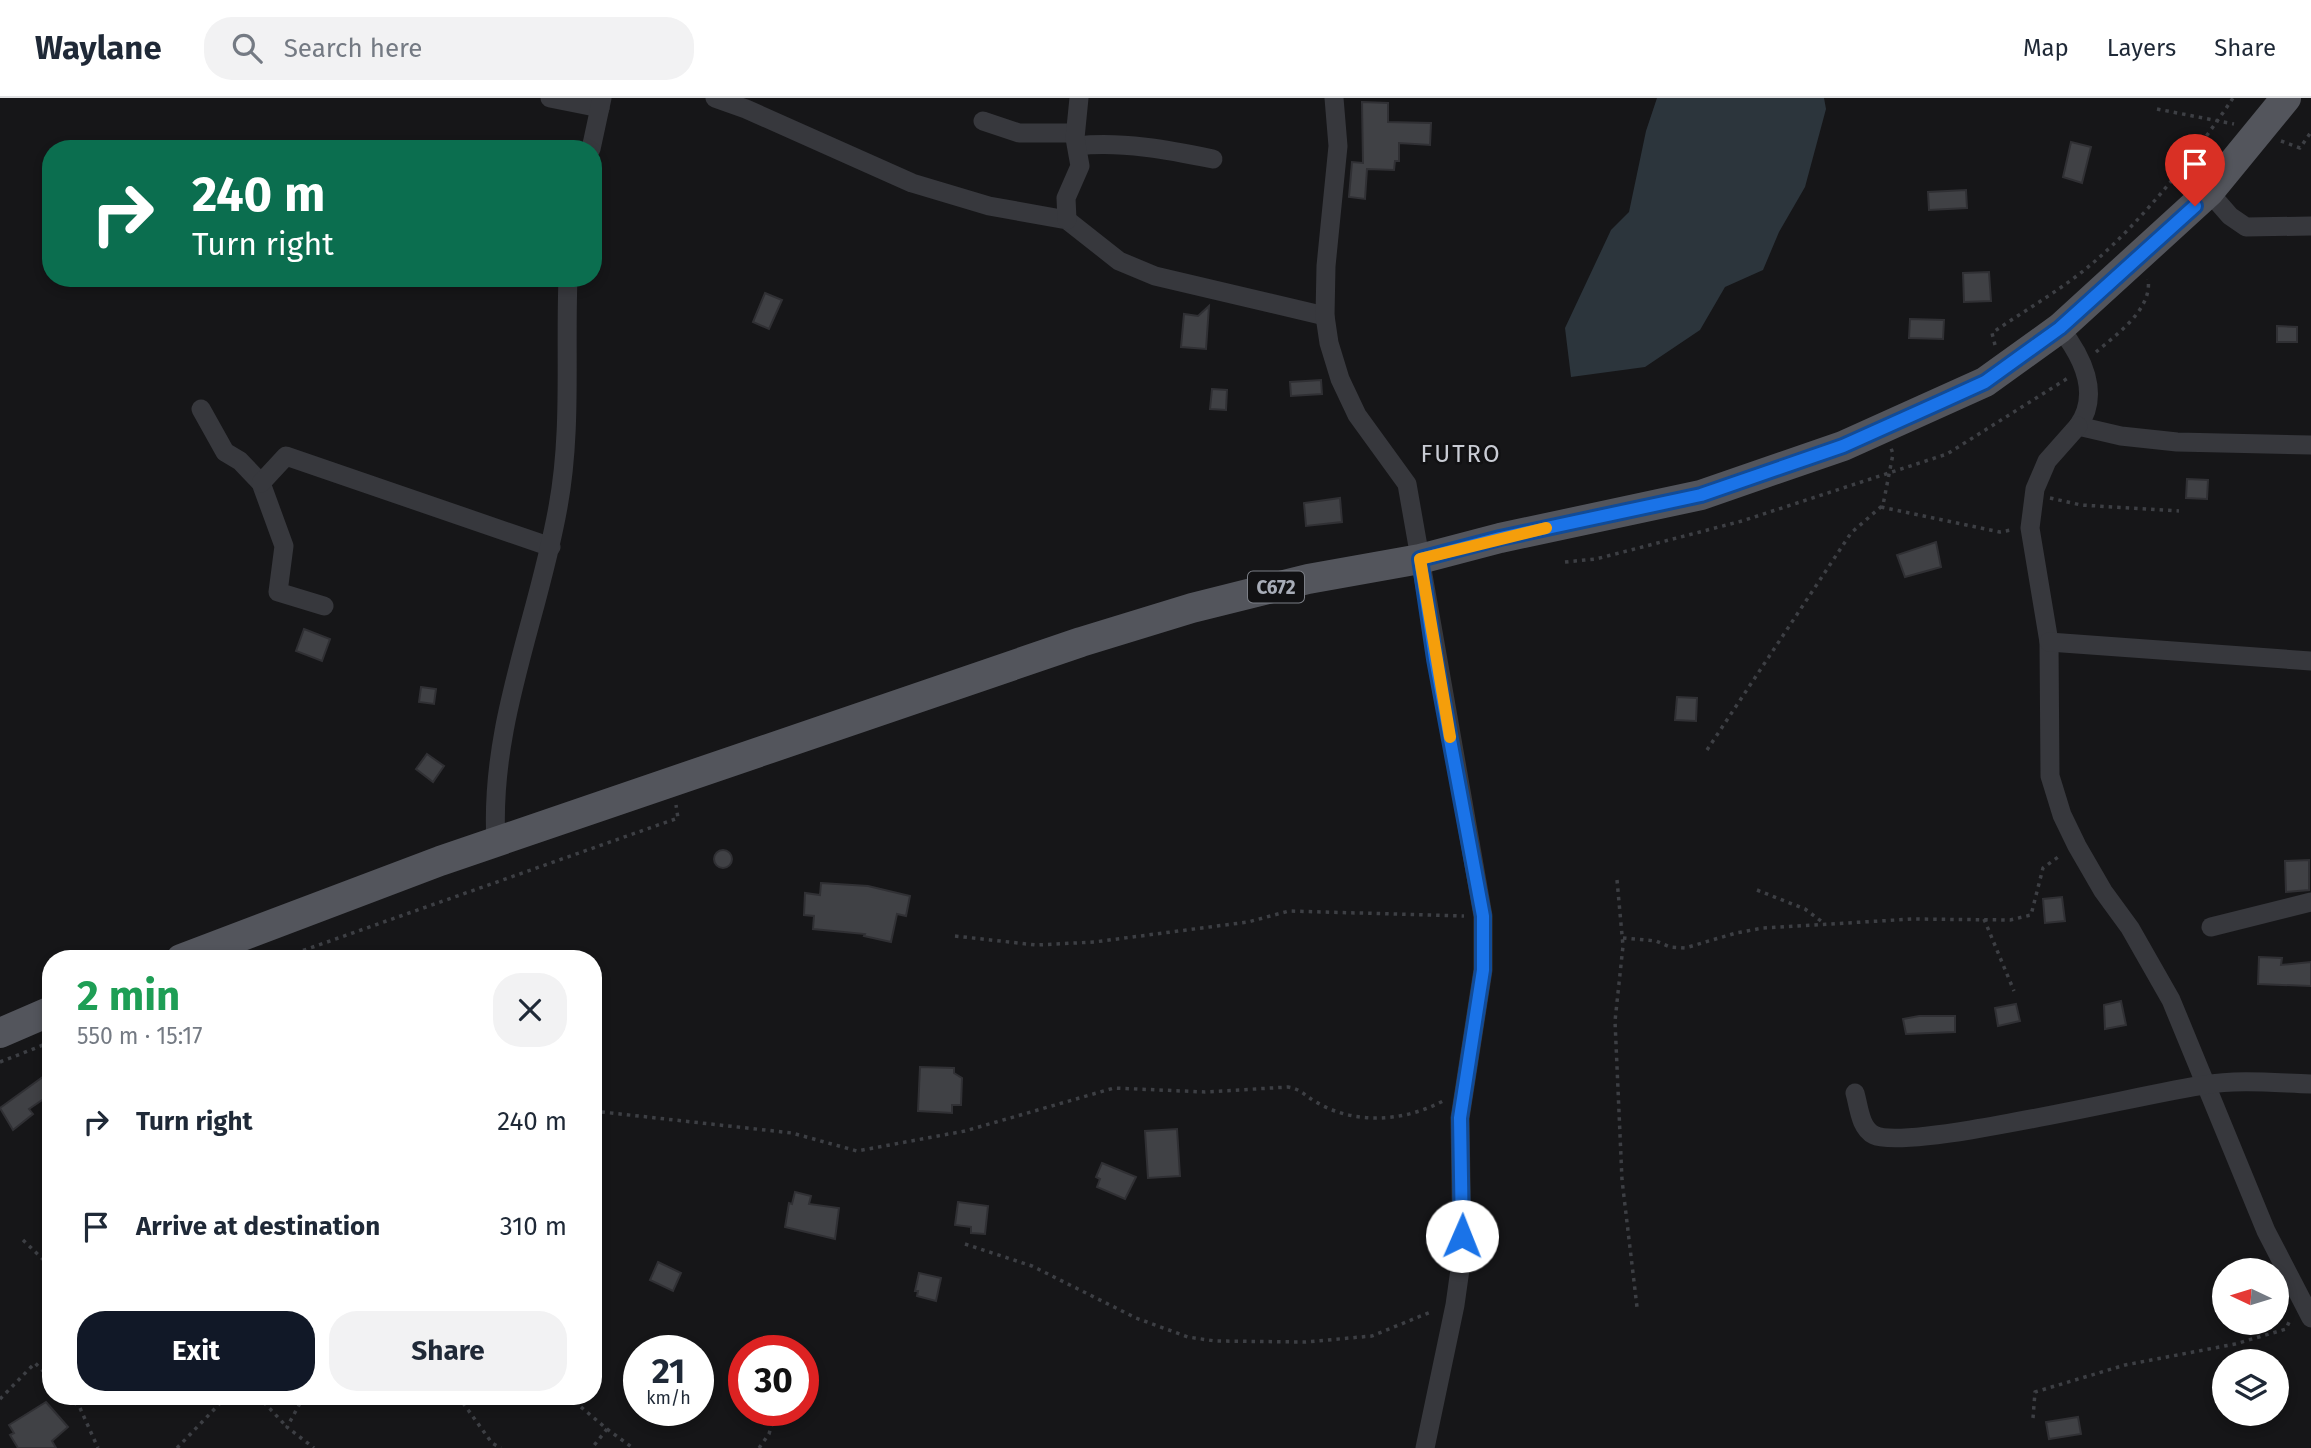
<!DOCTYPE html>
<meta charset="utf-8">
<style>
body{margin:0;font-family:"Fira Sans",sans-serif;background:#f2f2f3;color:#1f2937;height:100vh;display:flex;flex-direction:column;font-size:26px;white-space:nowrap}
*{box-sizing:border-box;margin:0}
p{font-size:23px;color:#747a83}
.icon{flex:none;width:38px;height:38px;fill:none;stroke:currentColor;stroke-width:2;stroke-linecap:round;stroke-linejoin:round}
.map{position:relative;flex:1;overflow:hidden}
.side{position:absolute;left:42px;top:852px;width:560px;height:455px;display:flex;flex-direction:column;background:#fff;border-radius:28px;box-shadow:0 4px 10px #0003}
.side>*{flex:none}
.hud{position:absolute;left:42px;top:42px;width:560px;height:147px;border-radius:28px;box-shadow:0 4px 10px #0003;background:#0b6e4f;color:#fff;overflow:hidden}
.needle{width:46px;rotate:274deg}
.buttons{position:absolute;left:2212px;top:1160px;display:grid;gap:14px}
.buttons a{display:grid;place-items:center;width:77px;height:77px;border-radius:50%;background:#fff;box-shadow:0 4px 10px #0003;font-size:35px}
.speed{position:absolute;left:623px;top:1237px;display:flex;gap:14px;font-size:35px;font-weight:700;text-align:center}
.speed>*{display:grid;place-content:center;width:91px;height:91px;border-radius:50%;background:#fff;box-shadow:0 4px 10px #0003;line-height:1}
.speed small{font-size:18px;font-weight:400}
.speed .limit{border:10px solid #d22;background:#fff;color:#111}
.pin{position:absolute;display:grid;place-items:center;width:60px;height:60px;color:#fff;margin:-72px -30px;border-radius:50% 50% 50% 0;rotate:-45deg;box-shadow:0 0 7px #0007}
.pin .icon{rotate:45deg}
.me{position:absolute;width:77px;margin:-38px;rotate:1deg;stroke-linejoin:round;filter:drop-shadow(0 0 5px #0008)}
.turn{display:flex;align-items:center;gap:24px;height:147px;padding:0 35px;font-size:32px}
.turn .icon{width:91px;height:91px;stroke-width:2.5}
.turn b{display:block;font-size:49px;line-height:60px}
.round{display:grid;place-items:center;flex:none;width:74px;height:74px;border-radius:28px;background:#f2f2f3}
.overview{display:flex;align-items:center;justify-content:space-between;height:119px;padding:0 35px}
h1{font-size:42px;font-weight:700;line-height:52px;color:#1e9e55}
.button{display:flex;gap:14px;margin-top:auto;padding:14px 35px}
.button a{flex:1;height:80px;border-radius:28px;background:#111827;color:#fff;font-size:28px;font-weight:700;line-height:80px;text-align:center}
.button a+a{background:#f2f2f3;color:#1f2937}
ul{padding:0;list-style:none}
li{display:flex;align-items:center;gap:21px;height:105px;padding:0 35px}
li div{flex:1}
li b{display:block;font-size:26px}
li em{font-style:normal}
header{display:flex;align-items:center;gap:42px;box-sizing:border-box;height:98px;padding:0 35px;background:#fff;border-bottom:2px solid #e0e1e3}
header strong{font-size:33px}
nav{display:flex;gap:38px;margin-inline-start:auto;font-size:24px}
.search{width:490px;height:63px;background:#f2f2f3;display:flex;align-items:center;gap:18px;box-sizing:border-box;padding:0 24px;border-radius:28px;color:#747a83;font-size:26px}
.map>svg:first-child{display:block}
.water{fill:#2c353c}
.building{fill:#404145;stroke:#303034;stroke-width:2}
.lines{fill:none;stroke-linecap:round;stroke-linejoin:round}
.path{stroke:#3d3f44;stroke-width:3.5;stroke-dasharray:3.5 5;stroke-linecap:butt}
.minor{stroke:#37383d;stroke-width:19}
.primary{stroke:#53555c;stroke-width:30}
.route-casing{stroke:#114b97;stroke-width:18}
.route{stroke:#1a73e8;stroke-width:12}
.slow{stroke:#f59e0b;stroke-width:12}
.labels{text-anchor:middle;stroke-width:5;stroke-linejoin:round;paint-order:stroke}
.shield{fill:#111113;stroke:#7b7e86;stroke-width:2}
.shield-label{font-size:19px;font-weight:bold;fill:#a8adb8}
.quarter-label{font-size:24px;letter-spacing:2px;fill:#c9ccd4;stroke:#111113}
</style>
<header>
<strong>Waylane</strong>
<div class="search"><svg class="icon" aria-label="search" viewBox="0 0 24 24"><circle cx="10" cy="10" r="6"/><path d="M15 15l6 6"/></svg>Search here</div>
<nav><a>Map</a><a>Layers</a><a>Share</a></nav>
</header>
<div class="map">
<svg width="2311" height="1350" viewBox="0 0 2311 1350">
<rect width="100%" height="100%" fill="#161618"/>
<polygon class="water" points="1657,0 1824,0 1826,11 1805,89 1779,134 1763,172 1725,189 1700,232 1645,269 1571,279 1565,230 1611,132 1629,114 1646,33"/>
<g class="building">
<polygon points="1362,4 1388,5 1388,24 1431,25 1430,47 1399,45 1399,63 1395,63 1394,72 1367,71 1365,101 1349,99 1352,64 1363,65"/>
<polygon points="2071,44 2091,49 2082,85 2063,79"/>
<polygon points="1966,92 1967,110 1929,112 1928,94"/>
<polygon points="1989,174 1991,203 1964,204 1963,175"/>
<polygon points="765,195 782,202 769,231 753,224"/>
<polygon points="1209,208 1206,251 1181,249 1184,216 1198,218"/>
<polygon points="1910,221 1944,222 1943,241 1909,240"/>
<polygon points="2277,228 2297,229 2297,244 2277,244"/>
<polygon points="1321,282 1322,296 1291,298 1290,284"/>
<polygon points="1212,291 1227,292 1226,312 1210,311"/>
<polygon points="2187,381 2208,382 2207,401 2186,400"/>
<polygon points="1340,400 1342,424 1306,428 1304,405"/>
<polygon points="1936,444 1941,469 1905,479 1897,457"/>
<polygon points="304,531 330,541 322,563 296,553"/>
<polygon points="421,589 436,591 434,606 419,604"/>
<polygon points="1677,599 1697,600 1696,623 1675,622"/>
<polygon points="427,656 444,668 433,684 416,671"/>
<circle cx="723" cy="761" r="9"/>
<polygon points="2309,762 2309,792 2286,794 2285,763"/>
<polygon points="821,785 868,788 910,798 906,818 897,816 891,844 864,838 865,836 813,831 814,818 804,817 805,795 820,797"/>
<polygon points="2062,799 2065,823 2045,825 2043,801"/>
<polygon points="2259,859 2282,860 2281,867 2311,864 2311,888 2258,886"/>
<polygon points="2121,903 2126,927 2105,931 2104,907"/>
<polygon points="2016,906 2020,923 1998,928 1995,910"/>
<polygon points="1919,918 1955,918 1955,934 1906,936 1903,921"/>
<polygon points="920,969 954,970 954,975 962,980 961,1007 952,1007 952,1015 918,1013"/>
<polygon points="51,973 51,996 29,1011 33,1016 13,1032 0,1010"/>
<polygon points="1177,1031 1180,1078 1148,1080 1145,1033"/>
<polygon points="1102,1065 1136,1079 1125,1101 1097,1089 1100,1081 1096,1079"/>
<polygon points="795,1094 811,1098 809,1106 839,1110 835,1141 785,1129 789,1105 792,1106"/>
<polygon points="958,1104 988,1108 985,1136 971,1135 971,1129 955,1127"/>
<polygon points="658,1164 681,1175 673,1193 650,1182"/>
<polygon points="919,1175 941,1180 936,1203 917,1198 918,1193 915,1193"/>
<polygon points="46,1304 68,1329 52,1343 56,1350 18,1350 10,1337 14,1335 9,1327"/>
<polygon points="2078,1319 2081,1336 2049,1341 2046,1324"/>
</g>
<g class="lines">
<g class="path">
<polyline points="2157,11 2234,26"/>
<polyline points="2281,43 2300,50 2311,34"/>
<path d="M1995,247l-3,-12c33,-23 71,-44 102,-71 49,-42 103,-110 139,-164"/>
<path d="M2096,254c20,-17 57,-43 52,-73"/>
<polyline points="2050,400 2081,407 2179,413"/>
<polyline points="1881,409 2000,434 2011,432"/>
<polyline points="1565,464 1596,461 1742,423 1947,356 2068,280"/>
<polyline points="1707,652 1851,435 1883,407 1893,356 1891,350"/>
<polyline points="1617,782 1623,848 1615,923 1622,1082 1637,1209"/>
<polyline points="1757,792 1805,811 1825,826"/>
<polyline points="1984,821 2014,893"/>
<polyline points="955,838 1036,847 1094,844 1248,824 1289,813 1464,818"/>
<polyline points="1623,840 1656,843 1670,849 1685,850 1736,835 1763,830 1913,821 2010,822 2031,817 2043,770 2061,757"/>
<polyline points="279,861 678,720 676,707"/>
<polyline points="43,945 51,960"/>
<polyline points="0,964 51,944"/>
<path d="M593,1013l199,22 65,18 108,-20 149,-43 91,4 83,-5c13,2 17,9 28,15 39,23 87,20 127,-1"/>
<polyline points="23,1142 51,1169"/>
<polyline points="965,1146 1032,1168 1136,1220 1188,1239 1215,1243 1305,1244 1372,1238 1433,1213"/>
<polyline points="68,1298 80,1310 98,1350"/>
<polyline points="258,1298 287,1329"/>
<polyline points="304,1298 287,1329 314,1350"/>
<polyline points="458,1298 492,1345 501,1350"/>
<polyline points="568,1298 607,1331 592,1350"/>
<polyline points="0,1301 35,1265 51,1281"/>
<polyline points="2033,1320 2035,1294 2125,1267 2235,1246 2286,1231 2290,1222"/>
<polyline points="607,1331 633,1350"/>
<polyline points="177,1350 227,1298"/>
<polyline points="759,1350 769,1336 776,1312"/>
</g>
<g class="minor">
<polyline points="550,0 600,10"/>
<polyline points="715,0 746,11 912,85 989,108 1067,122 1119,163 1155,178 1325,218"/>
<polyline points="1334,0 1338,48 1326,168 1325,218 1329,245 1340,281 1357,317 1407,386 1483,818 1483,872 1460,1020 1462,1157 1455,1207 1425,1350"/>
<polyline points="983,23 1019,35 1075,35"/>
<path d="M1077,48c45,-5 92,4 136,13"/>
<polyline points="591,51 602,0"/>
<polyline points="2209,94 2230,118 2246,129 2311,128"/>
<polyline points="1067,122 1066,100 1080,68 1075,40 1079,0"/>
<path d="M2060,230c22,28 41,66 18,98l43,10 56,6 134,3"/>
<polyline points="201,311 225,354 240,363 261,385 284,448 278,494 324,508"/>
<polyline points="2078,328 2047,363 2035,391 2030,430 2049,544 2050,678 2062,717 2077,748 2103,793 2130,830 2171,902 2266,1133 2311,1220"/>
<polyline points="261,385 286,358 551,449"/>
<polyline points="2049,544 2311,563"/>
<path d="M496,744c-7,-117 42,-222 62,-335 14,-76 7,-152 10,-229"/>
<polyline points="2211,829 2311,804"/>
<path d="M1855,995c4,14 5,35 19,42 33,17 277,-43 330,-50 35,-6 72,-2 107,-1"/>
</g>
<g class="primary">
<polyline points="181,861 440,763 1081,544 1192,510 1308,481 1420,461 1500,440 1701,397 1843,348 1985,284 2060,230 2209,94 2286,0"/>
<polyline points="0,935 51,913"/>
</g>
</g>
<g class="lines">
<defs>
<polyline id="route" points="1462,1138 1460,1020 1483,872 1483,818 1435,561 1420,461 1500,440 1701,397 1843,348 1941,304 1985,284 2060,230 2195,108"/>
</defs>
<use href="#route" class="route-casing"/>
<use href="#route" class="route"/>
<polyline class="slow" points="1450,639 1420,461 1546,430"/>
</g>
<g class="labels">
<rect class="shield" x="1248" y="473.5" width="56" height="31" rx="5"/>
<g class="shield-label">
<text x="1276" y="496">C672</text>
</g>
<g class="quarter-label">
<text x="1461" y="364">FUTRO</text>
</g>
</g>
</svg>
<div class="buttons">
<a><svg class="needle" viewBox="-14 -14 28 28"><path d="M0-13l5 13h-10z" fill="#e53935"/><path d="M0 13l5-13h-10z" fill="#747a83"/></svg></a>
<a><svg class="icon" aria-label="layers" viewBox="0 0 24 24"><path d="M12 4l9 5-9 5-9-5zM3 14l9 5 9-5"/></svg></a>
</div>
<div class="speed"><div>21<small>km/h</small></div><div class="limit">30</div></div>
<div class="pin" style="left:2195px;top:108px;background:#d93025"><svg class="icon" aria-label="arrive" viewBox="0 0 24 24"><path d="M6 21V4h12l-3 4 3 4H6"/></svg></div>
<svg class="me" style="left:1462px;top:1138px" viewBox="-20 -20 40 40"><circle r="19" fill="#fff"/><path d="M0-13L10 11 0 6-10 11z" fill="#1a73e8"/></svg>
<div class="hud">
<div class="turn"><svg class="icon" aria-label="right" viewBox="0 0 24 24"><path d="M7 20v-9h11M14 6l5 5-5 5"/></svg><div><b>240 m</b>Turn right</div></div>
</div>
<section class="side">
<div class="overview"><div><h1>2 min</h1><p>550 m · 15:17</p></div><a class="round"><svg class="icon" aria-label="close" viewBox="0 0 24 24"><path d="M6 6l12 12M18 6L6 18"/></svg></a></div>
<ul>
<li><svg class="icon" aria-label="right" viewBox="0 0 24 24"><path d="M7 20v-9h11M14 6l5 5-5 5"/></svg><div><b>Turn right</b></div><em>240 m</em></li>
<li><svg class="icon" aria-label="arrive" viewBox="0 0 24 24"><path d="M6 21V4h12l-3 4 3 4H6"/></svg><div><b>Arrive at destination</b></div><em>310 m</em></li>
</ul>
<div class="button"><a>Exit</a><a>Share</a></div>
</section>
</div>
